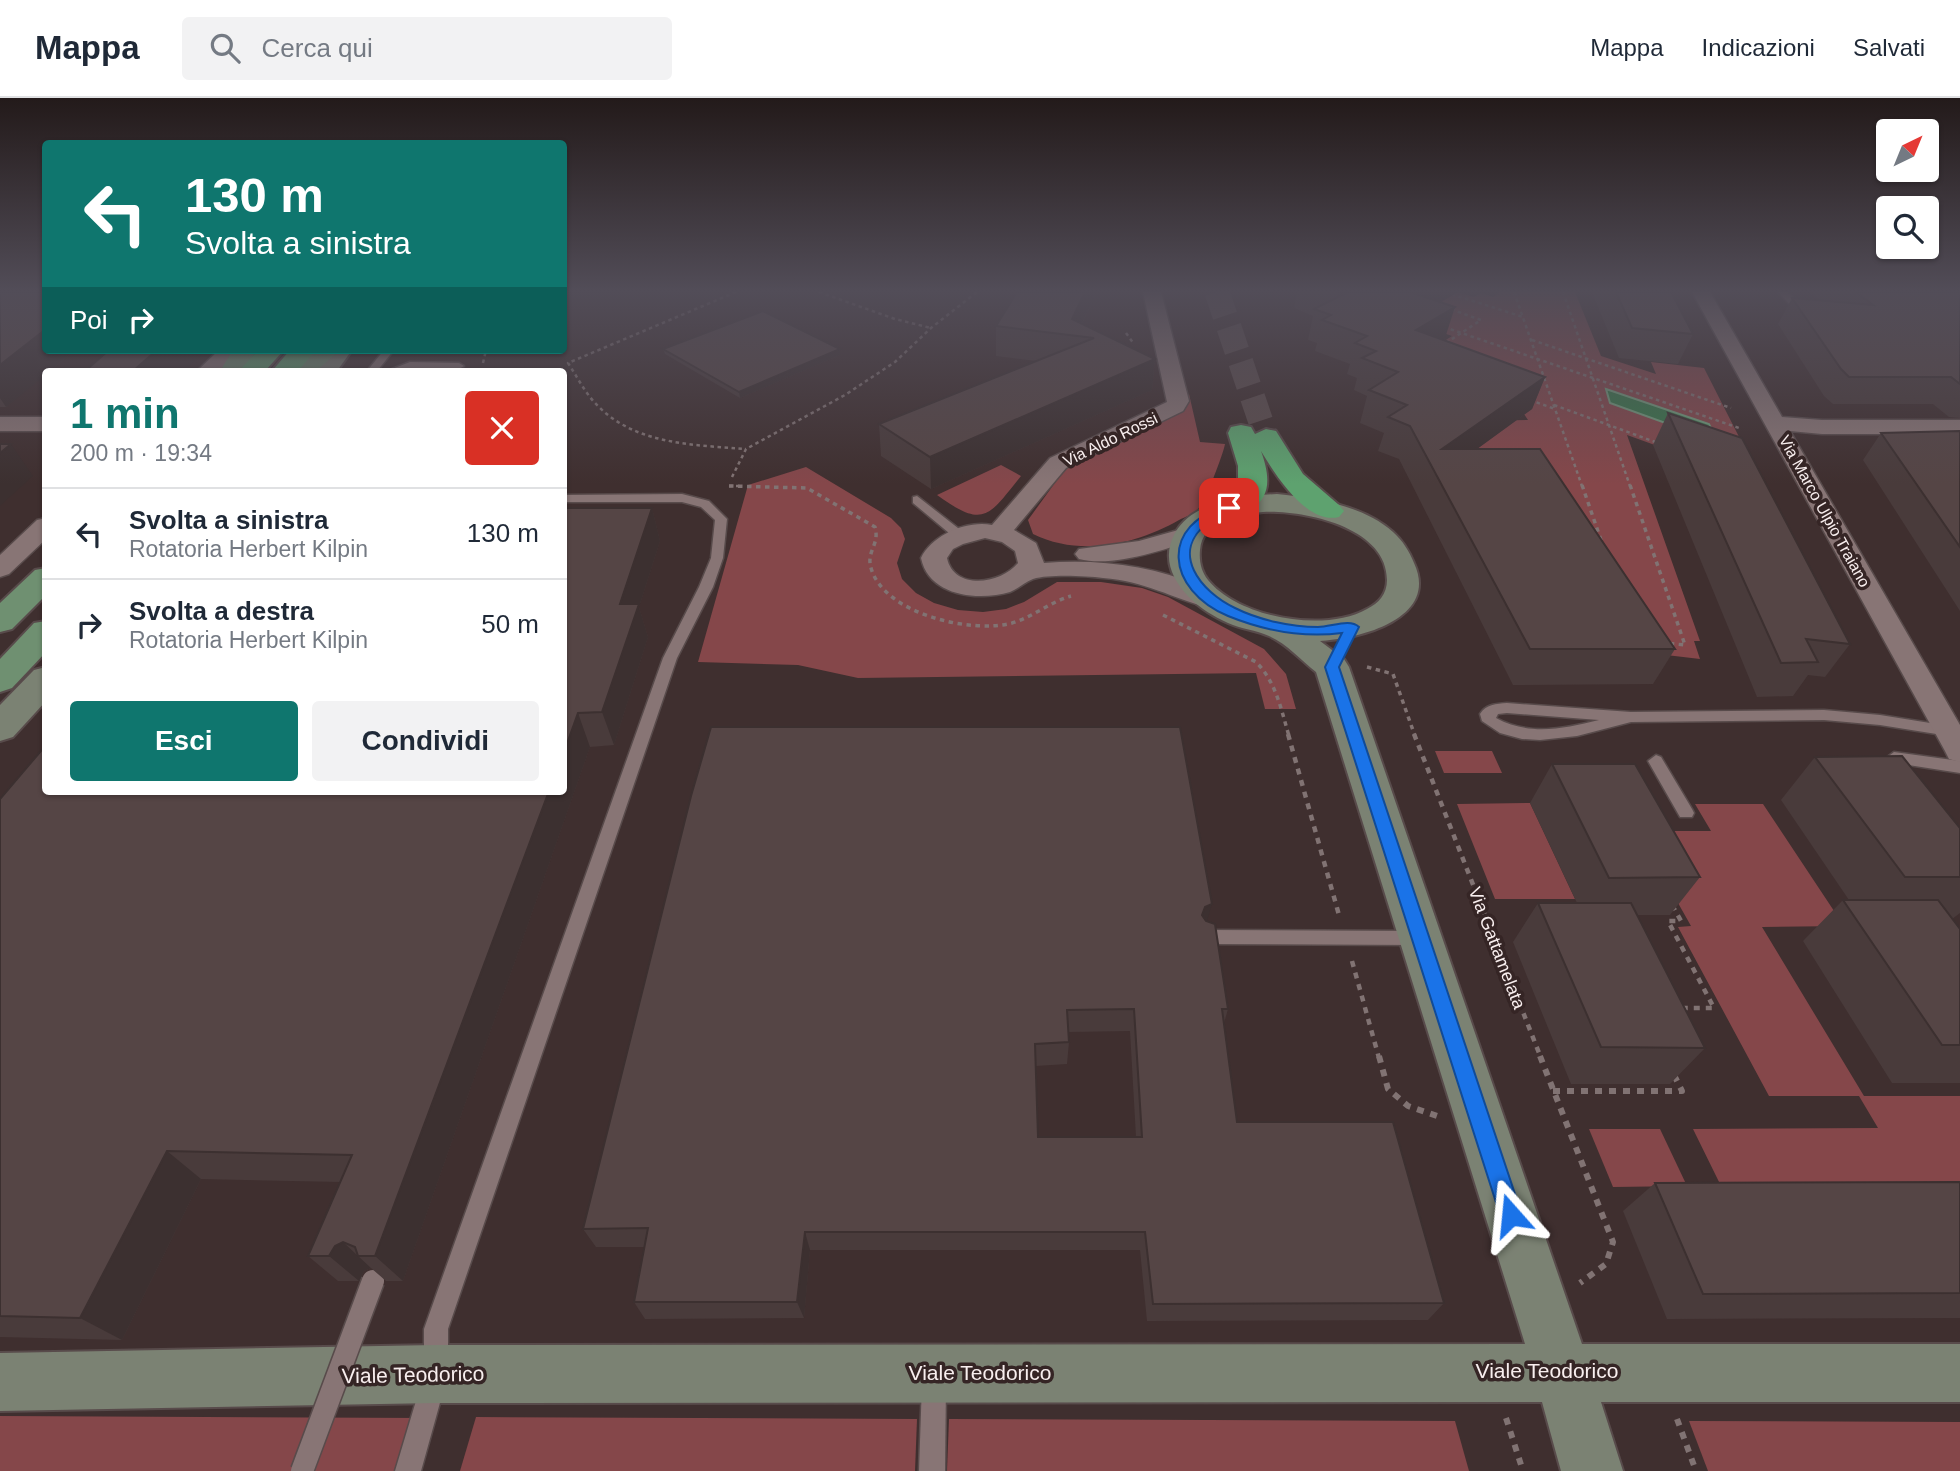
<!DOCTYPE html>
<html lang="it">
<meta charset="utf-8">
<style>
body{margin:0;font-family:Helvetica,sans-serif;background:#f2f2f3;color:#1f2937;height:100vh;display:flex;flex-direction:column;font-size:26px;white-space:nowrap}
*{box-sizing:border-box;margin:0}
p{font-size:23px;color:#747a83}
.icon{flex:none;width:38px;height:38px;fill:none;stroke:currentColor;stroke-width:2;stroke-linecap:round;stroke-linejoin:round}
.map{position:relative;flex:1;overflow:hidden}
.panel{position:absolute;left:42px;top:270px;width:525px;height:427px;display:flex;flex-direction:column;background:#fff;border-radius:7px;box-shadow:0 2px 5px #0004}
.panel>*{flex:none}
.guide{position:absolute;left:42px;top:42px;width:525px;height:214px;border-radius:7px;box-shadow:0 2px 5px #0004;background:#0f766e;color:#fff;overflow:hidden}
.needle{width:46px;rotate:43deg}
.tools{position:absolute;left:1876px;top:21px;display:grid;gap:14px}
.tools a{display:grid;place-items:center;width:63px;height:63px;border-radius:7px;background:#fff;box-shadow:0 2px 5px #0004;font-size:35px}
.pin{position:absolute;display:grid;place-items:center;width:60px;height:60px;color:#fff;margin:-30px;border-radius:14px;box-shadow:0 4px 10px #0006}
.me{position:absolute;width:77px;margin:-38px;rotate:342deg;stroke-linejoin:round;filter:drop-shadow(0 0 5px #0008)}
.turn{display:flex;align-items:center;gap:24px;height:147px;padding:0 28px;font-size:32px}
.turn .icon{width:91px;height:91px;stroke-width:2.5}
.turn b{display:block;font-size:49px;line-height:60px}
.then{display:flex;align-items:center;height:66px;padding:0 28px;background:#0003;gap:14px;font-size:26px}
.round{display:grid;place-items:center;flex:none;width:74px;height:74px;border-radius:7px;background:#f2f2f3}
.headline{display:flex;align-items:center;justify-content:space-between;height:119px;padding:0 28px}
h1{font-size:42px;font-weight:700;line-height:52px;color:#0f766e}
.action{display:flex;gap:14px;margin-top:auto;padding:14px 28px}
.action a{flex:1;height:80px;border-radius:7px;background:#0f766e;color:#fff;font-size:28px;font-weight:700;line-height:80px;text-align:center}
.action a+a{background:#f2f2f3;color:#1f2937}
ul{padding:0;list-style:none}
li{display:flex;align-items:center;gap:21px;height:91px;padding:0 28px;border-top:2px solid #e0e1e3}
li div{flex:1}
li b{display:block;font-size:26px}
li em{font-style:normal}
header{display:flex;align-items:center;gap:42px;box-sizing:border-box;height:98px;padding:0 35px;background:#fff;border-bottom:2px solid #e0e1e3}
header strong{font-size:33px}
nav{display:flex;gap:38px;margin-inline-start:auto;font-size:24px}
.search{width:490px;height:63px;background:#f2f2f3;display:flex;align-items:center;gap:18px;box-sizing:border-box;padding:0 24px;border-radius:7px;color:#747a83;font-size:26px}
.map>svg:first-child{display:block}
.green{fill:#85474a}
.water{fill:#38764a;stroke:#729a7b;stroke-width:2}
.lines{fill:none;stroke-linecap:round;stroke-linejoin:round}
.highway-tunnel{stroke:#5b4c4c;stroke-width:25;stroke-dasharray:25 12;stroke-linecap:butt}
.lane-casing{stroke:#584b4b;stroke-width:3}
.street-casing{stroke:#584b4b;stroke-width:3}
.secondary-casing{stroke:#584b4b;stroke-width:4}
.primary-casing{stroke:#584b4b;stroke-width:4}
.highway-casing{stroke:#584b4b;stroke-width:4}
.path-far3{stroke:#817373;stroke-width:2.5;stroke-dasharray:3.5 3.5;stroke-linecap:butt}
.path-far2{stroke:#817373;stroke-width:3.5;stroke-dasharray:4.5 4.5;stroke-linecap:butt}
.path-far1{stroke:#817373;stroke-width:4.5;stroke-dasharray:6 6;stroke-linecap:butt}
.path{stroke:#817373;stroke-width:6;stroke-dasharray:7 7;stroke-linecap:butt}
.lane{fill:#887575;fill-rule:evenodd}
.street{fill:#887575;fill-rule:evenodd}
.secondary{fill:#7b8273;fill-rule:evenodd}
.primary{fill:#6f9071;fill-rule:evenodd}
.highway{fill:#5ea26f;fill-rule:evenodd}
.lane-bridge-casing{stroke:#584b4b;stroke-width:25;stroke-linecap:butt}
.lane-bridge{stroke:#887575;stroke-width:22}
.wall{fill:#493b3b;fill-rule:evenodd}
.shaded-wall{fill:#3c3030}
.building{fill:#554545;stroke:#3c3030;stroke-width:2;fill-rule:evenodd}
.route{fill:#1a73e8;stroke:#114b97;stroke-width:2}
.labels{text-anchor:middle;stroke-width:7;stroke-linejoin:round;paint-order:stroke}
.far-street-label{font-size:16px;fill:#f8eeee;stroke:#352525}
.street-label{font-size:18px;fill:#f8eeee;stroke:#352525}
.near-street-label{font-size:21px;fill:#f8eeee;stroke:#352525}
</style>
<header>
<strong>Mappa</strong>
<div class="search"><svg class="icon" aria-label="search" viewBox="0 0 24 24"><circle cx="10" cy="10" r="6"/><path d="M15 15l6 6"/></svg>Cerca qui</div>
<nav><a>Mappa</a><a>Indicazioni</a><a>Salvati</a></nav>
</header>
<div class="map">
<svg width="1960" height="1373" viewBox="0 0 1960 1373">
<rect width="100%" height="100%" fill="#3f2f2f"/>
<g class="green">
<polygon points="1457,194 1474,199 1481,195 1493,199 1500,194 1575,194 1601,258 1656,276 1651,264 1704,270 1763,386 1627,337 1700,543 1694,543 1700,561 1632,553 1437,353 1483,323 1528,322 1520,310 1429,253 1452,238 1350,202"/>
<path d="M1189,296l11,48 25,2c-2,11 -20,58 -27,65 -4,5 -13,8 -19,11 -44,25 -99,37 -146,14l-5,-14 37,-51 118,-58z"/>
<path d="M1001,367l20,11c-33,41 -37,53 -84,19z"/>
<polygon points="806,369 891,420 901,430 905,441 897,465 902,481 916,495 934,505 958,512 983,514 1006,511 1024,504 1057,484 1101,484 1142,490 1168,499 1264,551 1286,576 1296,611 1265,611 1256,575 858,580 798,567 698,564 748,387"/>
<polygon points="1435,653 1492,653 1502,675 1444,675"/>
<polygon points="1530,705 1575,801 1495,801 1457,706"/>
<polygon points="1695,706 1763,706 1844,828 1762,829 1864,998 1960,998 1960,1088 1721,1088 1693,1031 1878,1030 1859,998 1769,998 1678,829 1691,828 1660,773 1649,733 1711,733"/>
<polygon points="1589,1031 1660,1031 1687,1088 1613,1089"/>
<polygon points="0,1318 426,1320 410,1373 0,1373"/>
<polygon points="476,1319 917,1321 915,1373 460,1373"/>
<polygon points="949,1321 1455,1323 1469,1373 947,1373"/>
<polygon points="1689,1323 1960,1324 1960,1373 1708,1373"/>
</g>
<polygon class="water" points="1606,291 1709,326 1718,344 1610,305"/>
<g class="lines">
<polyline class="highway-tunnel" points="1217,194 1266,339"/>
<defs>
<g id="lane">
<polygon points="1778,194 1787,194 1801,208 1801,212 1795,212"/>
<polygon points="384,252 394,252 377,273 367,273"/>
<polygon points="410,264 459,265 464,268 459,271 411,270 387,273"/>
<polygon points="682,396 709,403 727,421 723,460 713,489 677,560 448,1231 448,1276 421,1373 395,1373 424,1276 424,1231 663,560 699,489 711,460 715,422 701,409 682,404 564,404 564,397"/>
<polygon points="917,398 963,434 963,440 955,440 913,405 913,399"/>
<path d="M1507,605l124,9 193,-2 56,5 69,11 8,5 -8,5 -69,-11 -56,-5 -193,2 -54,14 -37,4 -18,-1 -22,-6 -18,-12 -2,-7c6,-10 16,-10 27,-11zM1507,615l92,7c-36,9 -70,16 -103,-2l2,-4z"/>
<polygon points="1894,654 1960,663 1960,675 1889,664 1886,660"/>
<polygon points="1656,657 1661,659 1692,711 1694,715 1692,719 1680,719 1648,663"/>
<polygon points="1207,832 1418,833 1424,835 1427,840 1424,845 1418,847 1207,846 1201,844 1198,839 1201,834"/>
<polygon points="934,1273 942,1277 946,1285 945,1373 919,1373 922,1285 926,1277"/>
</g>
<g id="street">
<path d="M1143,194h18l28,109 -6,10 -117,57 -52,62 22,13 8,20c54,-4 106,2 156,23 9,4 18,6 23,14l-4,6 -9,2c-39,-10 -65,-27 -107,-30 -18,-2 -53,-4 -70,1 -8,3 -15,10 -23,13 -31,9 -81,5 -89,-34 11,-23 46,-38 71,-33l58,-67 117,-56zM985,440l17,4 13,9 3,12c-17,21 -64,28 -71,-5l6,-9 10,-5z"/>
<polygon points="1692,194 1710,194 1782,319 1822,322 1960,322 1960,336 1822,336 1790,333 1960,627 1960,664 1949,661 1945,653"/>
<polygon points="219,252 241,252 219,273 197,273"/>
<rect x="0" y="319" width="46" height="14"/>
<polygon points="46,420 46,441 9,476 0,479 0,457 37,422"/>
<path d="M1189,429l9,2 3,5 -3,5c-33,10 -85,29 -119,20l-4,-5 4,-5 60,-8z"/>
</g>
<g id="secondary">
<polygon points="328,252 352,252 337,273 313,273"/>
<path d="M1277,396c38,4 86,11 116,38 10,9 16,19 21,31 26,56 -55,76 -94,78l24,18 5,8 233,677h378v58h-359l22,69h-62l-19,-69 -1106,1 -436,8v-58l436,-8 1089,-1 -209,-672c-14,-11 -30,-29 -47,-36 -13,-6 -28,-7 -41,-13 -33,-14 -75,-50 -53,-90 19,-33 68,-37 102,-39zM1263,414c41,-2 124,15 124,68 0,14 -8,23 -20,29 -42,24 -128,9 -159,-29 -7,-9 -9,-19 -8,-30 2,-30 39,-35 63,-38z"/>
<polygon points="46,569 46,603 13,639 0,643 0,607 34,572"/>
</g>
<g id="primary">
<polygon points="233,252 257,252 244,273 220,273"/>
<polygon points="313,252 340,252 316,273 289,273"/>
<polygon points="46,470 46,497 12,531 0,534 0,505 35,472"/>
<polygon points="46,523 46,554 12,590 0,594 0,561 34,525"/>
</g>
<g id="highway">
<polygon points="258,252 284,252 265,273 239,273"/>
<polygon points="290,252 316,252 298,273 272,273"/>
<path d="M1241,327l10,2 4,7 11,-5 10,2 27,43 36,31 5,6 -5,6c-32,8 -63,-41 -78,-66 9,25 12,49 -16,61 -10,4 -16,5 -26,2l-5,-6 5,-6 19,-10v-26l-10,-33 3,-6z"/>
</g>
</defs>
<use href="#lane" class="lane-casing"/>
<use href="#street" class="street-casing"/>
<use href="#secondary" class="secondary-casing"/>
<use href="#primary" class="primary-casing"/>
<use href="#highway" class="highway-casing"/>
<g class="path-far3">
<path d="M736,194l-168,71c10,15 18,32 31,44 38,38 97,38 147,42"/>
<polyline points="819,194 895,221 931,230"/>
<polyline points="1445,194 1523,219"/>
<polyline points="1514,194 1582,388"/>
<polyline points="1563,194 1630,388"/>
<polyline points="1444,229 1742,331"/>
<polyline points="1126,235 1134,246"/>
<polyline points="1532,242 1731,310"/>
<polyline points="1446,245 1481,222 1450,211"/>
<polyline points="483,265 486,252"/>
<polyline points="1530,302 1555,311"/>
<polyline points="1554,307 1658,345"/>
<polyline points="732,379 746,351 845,297 895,264 931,230 977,194"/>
<polyline points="729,388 741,388"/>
</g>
<g class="path-far2">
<polyline points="1582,387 1602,445"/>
<polyline points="1630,387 1685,547 1665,545"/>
<path d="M729,388l78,2 68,39c5,18 -9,24 -4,41 13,46 100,66 141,55 21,-6 38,-21 59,-27"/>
<path d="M1163,517l93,47c20,20 25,47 33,74"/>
<polyline points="1367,569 1393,576 1415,638"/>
</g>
<g class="path-far1">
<polyline points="1288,636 1339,817"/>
<polyline points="1414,636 1541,960"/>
<polyline points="1672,807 1681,823 1668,823 1714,910 1682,910"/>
<polyline points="1352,863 1379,960"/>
</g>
<g class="path">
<polyline points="1379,958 1388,991 1408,1008 1437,1018"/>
<polyline points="1540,958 1613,1144 1606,1166 1580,1185"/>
<polyline points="1553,993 1682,993 1674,977"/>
<polyline points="1506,1320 1523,1373"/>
<polyline points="1677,1321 1696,1373"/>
</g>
<use href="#lane" class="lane"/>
<use href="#street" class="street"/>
<use href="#secondary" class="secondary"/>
<use href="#primary" class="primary"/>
<use href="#highway" class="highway"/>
<defs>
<polyline id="lane-bridge" points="302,1373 373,1183"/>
</defs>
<use href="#lane-bridge" class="lane-bridge-casing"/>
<use href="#lane-bridge" class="lane-bridge"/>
</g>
<g class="wall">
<polygon points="0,194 46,252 75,252 50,273 46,273 6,309 0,309"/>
<polygon points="1017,194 1097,194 1082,226 1155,261 1152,292 931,391 881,358 879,326 1036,263 996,258 996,228"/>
<polygon points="1297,194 1458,194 1440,204 1445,240 1443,242 1545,279 1532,311 1477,351 1675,551 1653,586 1513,587 1399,361 1378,353 1384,335 1360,325 1367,298 1354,292 1357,280 1347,276 1350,266 1315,253 1317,245 1308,242 1313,218 1294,210"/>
<polygon points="1592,194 1671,194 1693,236 1678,266 1619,260"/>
<polygon points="1810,194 1960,194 1960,320 1949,319 1933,306 1833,306 1824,298 1778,226 1792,200 1821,203"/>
<polygon points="663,251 840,257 740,300 665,256"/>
<polygon points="1668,315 1850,546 1825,579 1808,577 1793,598 1757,599 1653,347"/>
<polygon points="1960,333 1960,513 1863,362 1881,335"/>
<polygon points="564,410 652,410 660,443 639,509 648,539 614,647 590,649 403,1183 386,1183 371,1170 364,1173 359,1183 338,1183 308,1158 341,1084 201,1081 122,1242 0,1239 0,701"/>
<polygon points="1815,659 1960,730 1960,815 1952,821 1960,831 1960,985 1892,985 1803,843 1843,802 1849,802 1781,702"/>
<polygon points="1552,666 1700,779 1670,817 1637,817 1705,950 1670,986 1571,986 1513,844 1538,805 1577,805 1530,705"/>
<path d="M1207,824l21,87 -4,14 13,99 207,181 -16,17 -281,1 -7,-71h-330l-6,68 -159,1 -11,-17 11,-55h-49l-13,-18zM1130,933l6,106h-98l-2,-71 31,-2 2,-22v-10z"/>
<polygon points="1960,1084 1960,1220 1667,1221 1623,1113 1655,1085"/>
</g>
<g class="shaded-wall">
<polygon points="564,194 612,194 564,204"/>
<polygon points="1085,194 1097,194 1076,237 1072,221"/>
<polygon points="1415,194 1458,194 1404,226 1413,195"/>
<polygon points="1455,209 1445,240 1407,263 1416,232"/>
<polygon points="46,231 46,252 75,252 50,273 46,273 46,277 6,309 0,300 0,267"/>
<polygon points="840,251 840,257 740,300 739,294"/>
<polygon points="157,252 207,252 184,273 133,273"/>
<polygon points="1155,261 1152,292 931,391 930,359"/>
<polygon points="1545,279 1532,311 1437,380 1442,351"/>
<polygon points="11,346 33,378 0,408 0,355"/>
<polygon points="652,410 660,443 639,509 648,539 614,647 602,614 620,506"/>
<polygon points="578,615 590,649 403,1183 375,1158 549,693 564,693 564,654"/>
<polygon points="1212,806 1205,830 1202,817 1205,809"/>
<polygon points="167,1053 201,1081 122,1242 80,1220"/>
<polygon points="805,1134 810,1152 804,1220 797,1204"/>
<polygon points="343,1144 371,1170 364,1173 359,1183 329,1158 335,1148"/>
</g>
<g class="building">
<polygon points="0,194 46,194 46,231 0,267"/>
<polygon points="1017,194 1085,194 1072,221 1155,261 930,359 879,326 1094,240 996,228"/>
<polygon points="1338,194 1415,194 1413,195 1455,209 1416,232 1545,279 1442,351 1540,351 1675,551 1530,551 1410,328 1388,319 1407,307 1369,292 1398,274 1362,260 1376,253 1355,245 1367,238 1322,222 1331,217 1314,211 1344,196"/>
<polygon points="1616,194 1671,194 1693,236 1632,230"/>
<polygon points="1856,194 1960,194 1960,286 1951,279 1849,279 1841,271 1792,200 1873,207"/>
<polygon points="763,213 840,251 739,294 663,251"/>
<polygon points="109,252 157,252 133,273 85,273"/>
<polygon points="1668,315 1742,340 1850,546 1806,541 1818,564 1781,565"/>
<polygon points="1960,333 1960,449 1881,335"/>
<polygon points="0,346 11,346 0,355"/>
<polygon points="564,410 652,410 620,506 639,506 602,614 578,615 564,654"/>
<path d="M711,629h469l32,177 -7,3 -3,8 4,6 9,3 13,85h-6l15,113h156l51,181 -291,1 -8,-72h-340l-8,70h-163l14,-74 -65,1 108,-433zM1134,911l8,128h-104l-3,-93 34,-2 -2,-32z"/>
<polygon points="46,647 46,693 549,693 375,1158 358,1158 355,1149 343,1144 335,1148 329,1158 308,1158 352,1057 167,1053 80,1220 0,1218 0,701"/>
<polygon points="1902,658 1960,730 1960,779 1905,779 1815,659"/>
<polygon points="1552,666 1635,666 1700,779 1609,780"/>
<polygon points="1843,802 1938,802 1960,831 1960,947 1942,947"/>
<polygon points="1538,805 1631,805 1705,950 1601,949"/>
<polygon points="1960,1084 1960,1195 1703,1196 1655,1085"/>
</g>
<linearGradient id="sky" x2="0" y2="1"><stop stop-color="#231a1a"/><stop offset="0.5" stop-color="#524d58"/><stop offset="1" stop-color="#524d58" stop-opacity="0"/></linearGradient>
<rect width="1960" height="386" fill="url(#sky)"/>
<path class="route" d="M1229,407l6,3 -2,3c-8,3 -18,6 -24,11 -41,30 -8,70 26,86 24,12 56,19 83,19 13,0 32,-9 41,0l-20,40 183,548 -3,8 -8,3 -8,-3 -3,-8 -175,-548 17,-34c-39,5 -77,-2 -114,-17 -62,-26 -70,-92 1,-111z"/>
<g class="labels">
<g class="far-street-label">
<text transform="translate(1110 341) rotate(-26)" y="6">Via Aldo Rossi</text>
<text transform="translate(1825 413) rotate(61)" y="6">Via Marco Ulpio Traiano</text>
</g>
<g class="street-label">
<text transform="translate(1497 850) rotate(69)" y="6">Via Gattamelata</text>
</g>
<g class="near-street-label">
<text x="1547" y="1280">Viale Teodorico</text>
<text x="980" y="1282">Viale Teodorico</text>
<text transform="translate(413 1277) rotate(-1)" y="7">Viale Teodorico</text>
</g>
</g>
</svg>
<div class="tools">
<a><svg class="needle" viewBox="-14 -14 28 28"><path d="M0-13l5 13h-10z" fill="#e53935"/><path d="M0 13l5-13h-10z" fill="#747a83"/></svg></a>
<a><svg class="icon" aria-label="search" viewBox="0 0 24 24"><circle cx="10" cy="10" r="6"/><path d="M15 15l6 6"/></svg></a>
</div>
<div class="pin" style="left:1229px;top:410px;background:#d93025"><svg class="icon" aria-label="arrive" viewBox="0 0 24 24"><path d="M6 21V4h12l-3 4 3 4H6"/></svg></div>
<svg class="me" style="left:1511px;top:1117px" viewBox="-20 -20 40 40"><path d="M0-17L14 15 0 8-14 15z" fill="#1a73e8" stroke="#fff" stroke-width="4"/></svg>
<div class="guide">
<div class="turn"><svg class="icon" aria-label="left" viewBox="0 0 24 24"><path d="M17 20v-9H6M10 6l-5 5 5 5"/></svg><div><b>130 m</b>Svolta a sinistra</div></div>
<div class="then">Poi<svg class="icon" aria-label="right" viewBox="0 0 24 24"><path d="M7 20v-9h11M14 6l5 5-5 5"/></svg></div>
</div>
<section class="panel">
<div class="headline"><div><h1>1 min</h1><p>200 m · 19:34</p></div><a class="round" style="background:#d93025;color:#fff"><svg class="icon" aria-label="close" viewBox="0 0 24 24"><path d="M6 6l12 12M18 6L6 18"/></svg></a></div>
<ul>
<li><svg class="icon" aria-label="left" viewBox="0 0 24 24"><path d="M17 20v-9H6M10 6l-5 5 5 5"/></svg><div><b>Svolta a sinistra</b><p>Rotatoria Herbert Kilpin</p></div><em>130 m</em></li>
<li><svg class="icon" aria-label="right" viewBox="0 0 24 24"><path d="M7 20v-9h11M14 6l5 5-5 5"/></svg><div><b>Svolta a destra</b><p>Rotatoria Herbert Kilpin</p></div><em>50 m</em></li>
</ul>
<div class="action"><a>Esci</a><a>Condividi</a></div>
</section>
</div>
